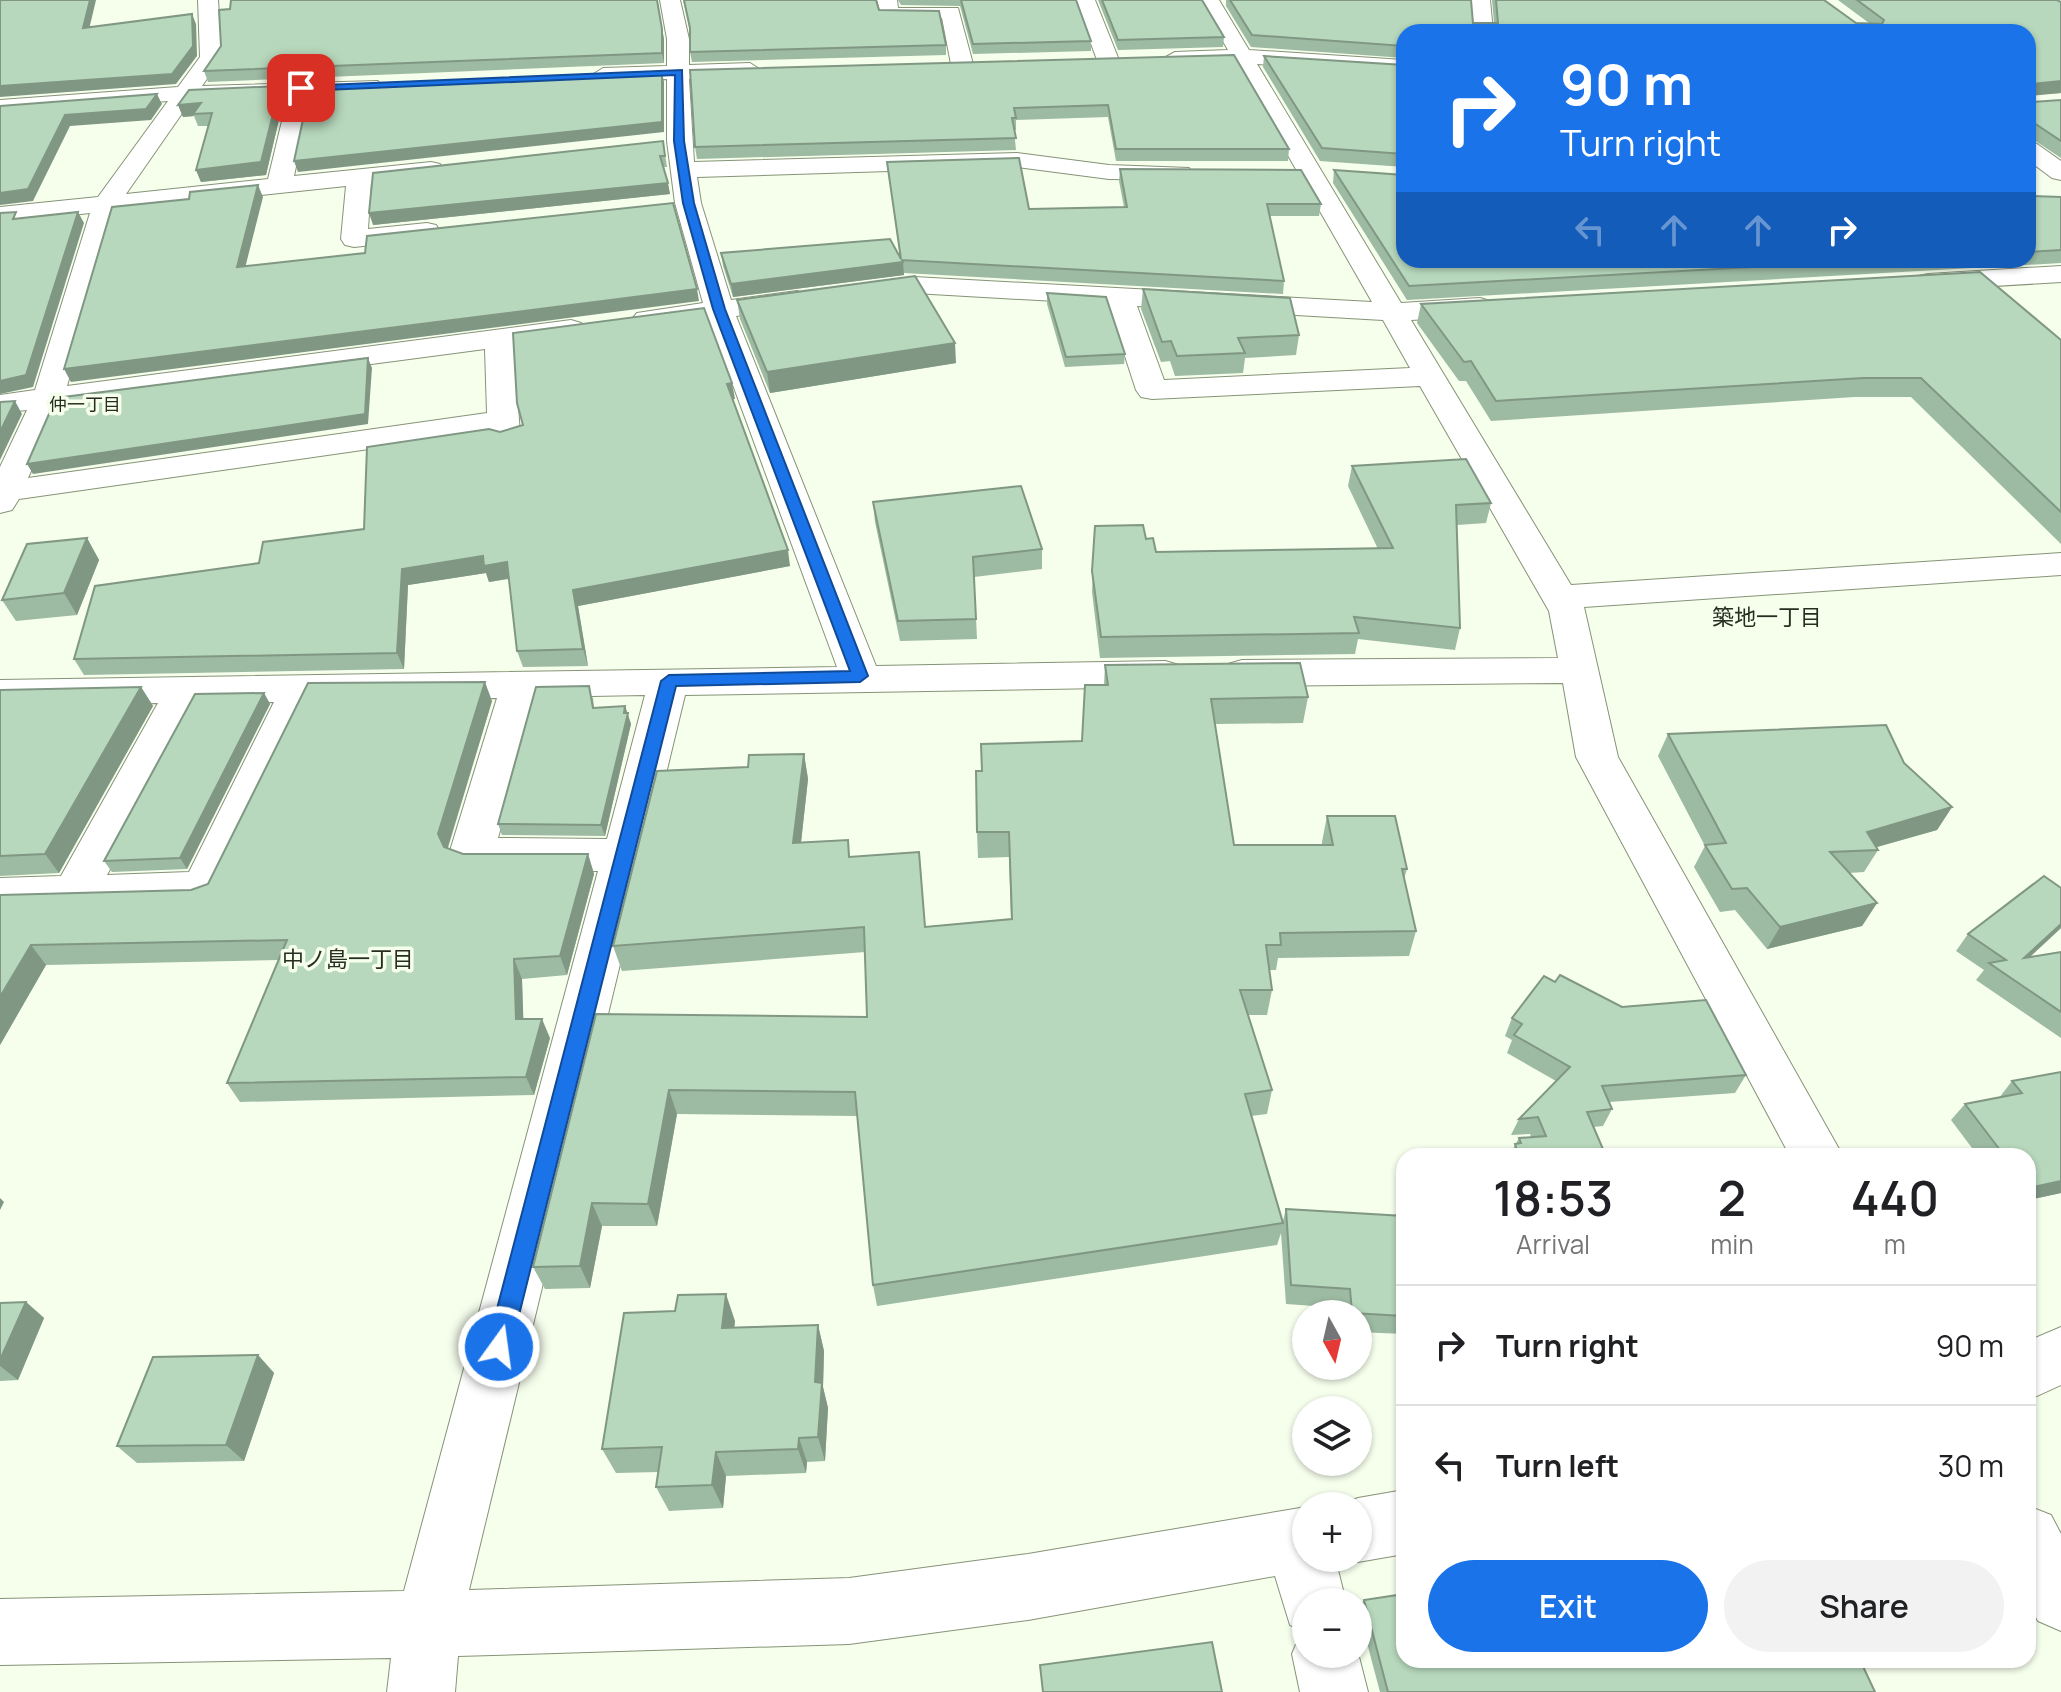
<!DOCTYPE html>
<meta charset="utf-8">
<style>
body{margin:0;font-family:Manrope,"Noto Sans JP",sans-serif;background:#f2f2f2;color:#202124;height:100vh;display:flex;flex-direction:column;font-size:30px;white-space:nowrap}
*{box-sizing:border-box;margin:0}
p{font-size:26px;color:#757577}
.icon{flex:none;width:44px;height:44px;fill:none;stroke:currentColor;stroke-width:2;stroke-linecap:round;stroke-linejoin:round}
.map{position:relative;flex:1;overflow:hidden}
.details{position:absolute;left:1396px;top:1148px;width:640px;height:520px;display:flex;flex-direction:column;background:#fff;border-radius:24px;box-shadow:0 2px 6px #0004}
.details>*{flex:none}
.top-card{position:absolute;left:1396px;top:24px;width:640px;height:244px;border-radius:24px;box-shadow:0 2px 6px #0004;background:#1a73e8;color:#fff;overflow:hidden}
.needle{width:52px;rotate:172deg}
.fabs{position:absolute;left:1292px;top:1300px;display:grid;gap:16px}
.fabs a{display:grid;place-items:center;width:80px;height:80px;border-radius:50%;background:#fff;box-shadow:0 2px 6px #0004;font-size:40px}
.pin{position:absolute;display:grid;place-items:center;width:68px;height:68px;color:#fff;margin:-34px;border-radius:16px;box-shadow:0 4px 12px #0006}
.me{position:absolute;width:88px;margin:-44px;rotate:14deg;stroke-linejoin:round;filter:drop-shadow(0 0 6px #0008)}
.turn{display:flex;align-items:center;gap:28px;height:168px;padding:0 32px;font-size:36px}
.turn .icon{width:104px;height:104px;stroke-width:2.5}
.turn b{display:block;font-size:56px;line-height:68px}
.lanes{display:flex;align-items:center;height:76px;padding:0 32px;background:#0003;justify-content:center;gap:40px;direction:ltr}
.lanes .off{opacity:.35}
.eta{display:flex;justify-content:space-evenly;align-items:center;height:136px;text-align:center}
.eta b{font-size:48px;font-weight:600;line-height:56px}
.button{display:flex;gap:16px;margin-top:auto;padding:16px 32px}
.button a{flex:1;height:92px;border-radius:48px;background:#1a73e8;color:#fff;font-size:32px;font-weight:600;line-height:92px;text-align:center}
.button a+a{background:#f2f2f2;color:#202124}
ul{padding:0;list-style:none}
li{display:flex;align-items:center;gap:24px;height:120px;padding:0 32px;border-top:2px solid #e0e0e0}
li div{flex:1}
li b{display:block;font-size:30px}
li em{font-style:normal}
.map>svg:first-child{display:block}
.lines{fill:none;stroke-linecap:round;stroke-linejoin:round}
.minor-casing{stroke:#869377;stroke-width:2}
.minor{fill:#fff;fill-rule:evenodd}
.wall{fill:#9dbaa2}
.shaded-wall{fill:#809784}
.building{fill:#b7d8bc;stroke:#809784;stroke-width:2}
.route{fill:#1a73e8;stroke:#114b97;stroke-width:2}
.labels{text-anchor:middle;stroke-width:7;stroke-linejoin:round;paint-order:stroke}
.far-neighbourhood-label{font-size:18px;fill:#282d21;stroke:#f6feec}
.neighbourhood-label{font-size:22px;fill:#282d21;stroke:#f6feec}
</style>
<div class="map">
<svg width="2061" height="1692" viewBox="0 0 2061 1692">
<rect width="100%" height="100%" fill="#f6feec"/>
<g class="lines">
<defs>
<g id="minor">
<path d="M198,0h20l4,57 -20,29 176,-5 3,5 -3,5 -8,2 -59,2 -17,81 137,-14 9,2 3,5 -3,5 -69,9 -3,46 59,-6 9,2 4,6 -4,6 -9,2 -73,8 -9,-2 -4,-6 5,-53 -229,24 -50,176 504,-66 10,3 5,6 -5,6 -67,10 6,90 -5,7 -11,3 -11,-3 -5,-10 -469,67 -7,11 -12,3v-46l27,-57 -27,3v-18l35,-5 55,-177 -90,10v-16l98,-10 70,-96 -168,13v-14l178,-13 22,-30zM288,96l-20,83 -142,15 66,-95zM485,349l2,64 -459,65 32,-73z"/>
<path d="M660,0h20l9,39v26l61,-2 11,7 -11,7 -61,2 5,83 323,-9 92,12 80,3 3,5 -3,5 -9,2 -71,-1 -92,-12 -320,10 4,26 30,97 66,-9 10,3 4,6 -4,6 -71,10 140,350 289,-5 14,4 6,9 -6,9 -14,4 -480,8 -216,895 380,-12 179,-24 278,-47v51h29l11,44h-40v52l52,-1 10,39h-68l-8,-38 10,-24 -12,-5 -15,-49 -247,44 -179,24 -391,12 -3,36h-68l4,-34 -391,7v-66l404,-8 194,-720 -127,-1 -16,-5 -6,-11 48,-156 -182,3 -96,200 -16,5 -203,6v-34l61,-2 97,-173 -158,3v-26l837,-13 -128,-347 -62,8 -10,-3 -5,-6 5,-6 66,-10 -28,-100 -8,-62v-62l-64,3 -11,-7 11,-7 64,-2v-27zM645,695l-38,144 -109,-1 39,-141zM274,702l-85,170 -82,3 91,-172z"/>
<polygon points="877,0 897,0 898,8 958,8 973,64 970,69 954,69 951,64 942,18 882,18"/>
<polygon points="1075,0 1095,0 1119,60 1116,65 1100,65 1097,60"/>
<path d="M1199,0h20l30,50 155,10v14l-147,-10 144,239 79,-5 10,3 4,6 -4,6 -10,3 -69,4 160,265 490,-32v22l-477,32 34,150 225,399h-53l-214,-399 -13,-74 -321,3 -14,-4 -6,-9 6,-9 14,-4 316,-2 -9,-47 -129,-225 -268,13 -11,-2 -5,-7 -28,-86 -194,-11 -52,7 -10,-2 -4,-6 4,-6 62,-9 458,25 -137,-239 -60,1 -11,-6 11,-6 53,-2zM1137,306l246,14 27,48 -246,12z"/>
<polygon points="1470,0 1490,0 1493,32 1473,32"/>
<polygon points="2028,142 2037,144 2061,161 2061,180 2052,178 2028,160"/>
<polygon points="2061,266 2061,282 1928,290 1918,288 1914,282 1918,276 1928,274"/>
<polygon points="2061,1327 2061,1385 2028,1400 2028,1341"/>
<polygon points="1404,1490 1404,1554 1358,1562 1349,1558 1358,1558 1358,1506 1339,1506 1358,1498"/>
<polygon points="2028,1506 2051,1515 2061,1534 2061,1631 2038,1621 2028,1603"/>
</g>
</defs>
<use href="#minor" class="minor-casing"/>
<use href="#minor" class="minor"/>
</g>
<g class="wall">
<polygon points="657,0 664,39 664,63 208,82 204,71 221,46 230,9"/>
<polygon points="683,0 876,0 879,10 946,45 946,55 692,62 690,52 690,31"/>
<polygon points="898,0 1076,0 1091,41 1091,51 973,54 960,6 901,5"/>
<polygon points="1098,0 1202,0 1224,37 1223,47 1118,50"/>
<polygon points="1226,0 1471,0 1473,23 1494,23 1492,0 1824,0 1856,23 1869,23 1838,0 2057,0 2061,2 2061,93 2032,95 2032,102 2061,100 2061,158 2028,136 2028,32 1404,32 1404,58 1251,47 1226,6"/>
<polygon points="1234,55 1289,149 1288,161 1116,161 1108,117 1016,120 1016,130 1014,130 1016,150 697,159 695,147"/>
<polygon points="1264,56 1404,65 1404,167 1320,161 1263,67"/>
<polygon points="284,98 266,175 201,182 196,170 208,126 198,126 194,116 183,117 178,105"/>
<polygon points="663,141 667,167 664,167 670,194 373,225"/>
<polygon points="887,162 1029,209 1124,207 1119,181 1120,169 1321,204 1319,216 1269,216 1284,281 1283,294 904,273 904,275 733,297 723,266 721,253 900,257"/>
<polygon points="1334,170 1404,260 2028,260 2028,196 2061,197 2061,263 1407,300 1333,183"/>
<polygon points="1143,289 1299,335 1296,355 1245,358 1243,373 1175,376 1170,361 1161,362 1141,309"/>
<polygon points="1047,293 1125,354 1124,364 1065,367 1047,304"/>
<polygon points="737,300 956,363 770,393 740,319"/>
<polygon points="1421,304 2061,340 2061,544 1911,397 1854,397 1491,421 1466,381 1459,381 1417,323"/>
<polygon points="732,399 790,566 578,606 588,666 523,667 517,651 509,579 489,582 486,573 408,585 404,669 84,675 74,659 259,563 364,529 500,432 735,399"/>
<polygon points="1352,466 1491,503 1486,523 1457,525 1460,628 1455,650 1358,639 1355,654 1100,658 1092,592 1095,526 1146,539 1156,552 1378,549 1348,486"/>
<polygon points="873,502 1042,549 1042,569 974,577 977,639 900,641 875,522"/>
<polygon points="87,538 99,560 77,615 16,621 2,600"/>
<polygon points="1105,665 1308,697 1303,723 1215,724 1234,845 1322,845 1322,842 1327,816 1407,869 1404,879 1416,931 1409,956 1278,958 1276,970 1269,970 1272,990 1267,1015 1248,1015 1272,1090 1267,1114 1251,1116 1283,1221 1286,1209 1404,1216 1404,1334 1358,1332 1358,1314 1344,1314 1343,1308 1286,1304 1281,1233 1277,1245 877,1306 873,1285 857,1116 677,1114 657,1226 602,1226 590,1288 545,1289 533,1267 596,1014 867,1017 865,952 622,971 613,946 748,767 804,754 808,779 801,843 848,840 850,857 925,927 1011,919 1009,857 978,858 977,832 982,771 1082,741 1104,685"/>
<polygon points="141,687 153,706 59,873 0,876 0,690"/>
<polygon points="264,693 270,704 187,869 112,872 104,861"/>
<polygon points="593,697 594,708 625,706 631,724 605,836 502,835 498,824"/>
<polygon points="492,701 448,848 463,854 588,854 594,874 567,975 522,979 523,1019 550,1038 534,1095 240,1102 227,1083 279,960 46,965 0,1045 0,895 191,890 208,884"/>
<polygon points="1668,734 1904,763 1952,807 1937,830 1877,847 1878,850 1864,872 1849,873 1877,903 1862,926 1767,949 1735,910 1720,912 1694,867 1705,846 1658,756"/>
<polygon points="2061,928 2030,957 2061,952 2061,1038 1976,980 1984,970 1956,951 1968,934"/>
<polygon points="1512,1018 1746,1075 1735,1093 1609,1102 1612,1109 1603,1126 1593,1127 1606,1156 1509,1156 1519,1138 1531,1137 1530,1134 1511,1135 1519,1119 1556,1081 1507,1053 1512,1040 1505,1036"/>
<polygon points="2061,1072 2061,1193 2028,1200 2028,1156 1978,1156 1951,1120 1965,1104 1999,1098 2012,1081"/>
<polygon points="26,1302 44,1318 18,1380 0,1381 0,1303"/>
<polygon points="735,1321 734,1327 818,1325 824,1351 823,1387 828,1408 825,1461 807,1462 806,1473 726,1476 723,1508 669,1511 656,1487 659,1472 616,1473 602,1449"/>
<polygon points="258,1355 274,1373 244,1461 137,1463 117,1446"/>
<polygon points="1364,1600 1875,1692 1380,1692 1358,1609"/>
</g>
<g class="shaded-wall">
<polygon points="90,0 96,0 87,38 83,28"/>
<polygon points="192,14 196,24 197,56 176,84 0,97 0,86"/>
<polygon points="662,29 664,39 664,63 662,53"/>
<polygon points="662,72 664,82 664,132 298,172 294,161"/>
<polygon points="2061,81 2061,93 2028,96 2032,84"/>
<polygon points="280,86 284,98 266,175 201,182 196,170"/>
<polygon points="157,94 162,104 151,120 70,126 33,201 0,205 0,193 65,115"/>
<polygon points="201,103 193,114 194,116 183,117 178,105"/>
<polygon points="668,183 670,194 373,225 369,213"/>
<polygon points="258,185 263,197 242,280 237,267"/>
<polygon points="78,212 84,223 33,387 0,394 0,381"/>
<polygon points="903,262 904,275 733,297 731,284"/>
<polygon points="697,289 699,301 71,382 64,369"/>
<polygon points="955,343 956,363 770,393 767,372"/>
<polygon points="368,358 372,368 368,424 33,474 27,464"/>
<polygon points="732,383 735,399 729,399 727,384"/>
<polygon points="15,401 22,414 0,460 0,432"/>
<polygon points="87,538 99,560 77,615 64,593"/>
<polygon points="788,550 790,566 578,606 588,666 583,649 573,590"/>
<polygon points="483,556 507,562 512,578 489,582 486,573 408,585 404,669 397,653 402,569"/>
<polygon points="485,682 492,701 446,853 438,834"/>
<polygon points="141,687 153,706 59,873 45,854"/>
<polygon points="264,693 270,704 187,869 180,858"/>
<polygon points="625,706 631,724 605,836 601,825"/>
<polygon points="804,754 808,779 798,869 793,843"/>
<polygon points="1952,807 1937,830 1866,850 1867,832"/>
<polygon points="588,854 594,874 567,975 560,956"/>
<polygon points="1877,903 1862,926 1767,949 1780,927"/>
<polygon points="2061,924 2061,928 2011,974 2024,958"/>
<polygon points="31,945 46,965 0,1045 0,997"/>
<polygon points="514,959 522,979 524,1038 516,1019"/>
<polygon points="542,1019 550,1038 534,1095 526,1077"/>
<polygon points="669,1090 677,1114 657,1226 648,1204"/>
<polygon points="2061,1181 2061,1193 2028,1200 2028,1188"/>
<polygon points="0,1198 4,1202 0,1210"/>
<polygon points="592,1203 602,1226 590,1288 580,1266"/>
<polygon points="726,1294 735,1321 732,1354 722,1328"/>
<polygon points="26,1302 44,1318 18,1380 0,1366 0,1360"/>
<polygon points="818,1325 824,1351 823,1387 828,1408 825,1461 818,1437 815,1382"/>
<polygon points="258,1355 274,1373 244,1461 226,1445"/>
<polygon points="799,1438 807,1462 806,1473 798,1449"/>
<polygon points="716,1452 726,1476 723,1508 712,1485"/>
</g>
<g class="building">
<polygon points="0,0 90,0 83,28 192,14 193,46 172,74 0,86"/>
<polygon points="231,0 657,0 662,29 662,53 204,71 221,46 219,10 230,9"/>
<polygon points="684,0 876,0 879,10 939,11 946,45 690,52 690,28"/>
<polygon points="961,0 1076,0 1091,41 973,44"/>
<polygon points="1102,0 1202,0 1224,37 1118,40"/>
<polygon points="1230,0 1471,0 1473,23 1498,23 1496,0 1824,0 1856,23 1882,24 1884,20 1857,0 2057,0 2061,2 2061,81 2032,84 2032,102 2061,100 2061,141 2028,119 2028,32 1404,32 1404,46 1252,35"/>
<polygon points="1234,55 1289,149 1116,149 1108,105 1014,108 1016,118 1012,118 1016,138 695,147 690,70"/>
<polygon points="1264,56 1404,65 1404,154 1322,148"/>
<polygon points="662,72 662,122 294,161 310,87"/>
<polygon points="280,86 261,162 196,170 212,113 193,114 201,103 178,105 189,90"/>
<polygon points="157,94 146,109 65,115 28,189 0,193 0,106"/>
<polygon points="663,141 665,156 660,156 668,183 369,213 373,173"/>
<polygon points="1019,158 1029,209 1127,207 1120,169 1301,170 1321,204 1267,204 1284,281 902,260 903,262 731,284 721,253 890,239 901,259 887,162"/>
<polygon points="1334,170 1404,175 1404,260 1879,260 1409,286"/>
<polygon points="258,185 237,267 365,253 367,236 673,203 697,289 64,369 112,207 189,199 190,192"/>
<polygon points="2028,196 2061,197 2061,250 2028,252"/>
<polygon points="16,212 13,219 78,212 26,375 0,381 0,213"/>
<polygon points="1980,272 2061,340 2061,512 1921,378 1863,378 1496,401 1471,361 1464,362 1421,304"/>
<polygon points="915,276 955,343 767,372 737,300"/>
<polygon points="1143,289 1290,298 1299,335 1238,338 1245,353 1177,356 1171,341 1162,342"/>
<polygon points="1047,293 1106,297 1125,354 1066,357"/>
<polygon points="704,308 732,383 727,384 788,550 573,590 583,649 517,651 507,562 484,566 483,556 402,569 397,653 74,659 95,586 259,563 263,542 364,529 367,447 489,429 500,432 523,425 517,403 513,333"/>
<polygon points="368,358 365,414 27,464 56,398"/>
<polygon points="15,401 0,432 0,402"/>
<polygon points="1466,459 1491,503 1456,505 1460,628 1354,617 1359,633 1101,637 1092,571 1095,526 1143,525 1146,539 1153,538 1156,552 1393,548 1352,466"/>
<polygon points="1021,486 1042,549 973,557 976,619 898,621 873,502"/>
<polygon points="87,538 64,593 2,600 27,544"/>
<polygon points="1300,663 1308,697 1211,699 1234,845 1333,845 1327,816 1395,816 1407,869 1402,869 1416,931 1280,933 1281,945 1266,945 1272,990 1240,990 1272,1090 1245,1094 1283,1223 873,1285 855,1092 669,1090 648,1204 592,1203 580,1266 533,1267 596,1014 867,1017 864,927 613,946 657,771 748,767 749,755 804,754 793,843 848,840 849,857 919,852 925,927 1012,919 1009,832 977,832 976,771 982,771 981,744 1082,741 1085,685 1108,685 1105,665"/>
<polygon points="485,682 438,834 444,847 463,854 588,854 560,956 514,959 516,1019 542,1019 526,1077 227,1083 287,940 31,945 0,997 0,895 191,890 208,884 308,683"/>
<polygon points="589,686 593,708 625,706 624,713 628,713 601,825 498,824 536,687"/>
<polygon points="141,687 45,854 0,856 0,690"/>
<polygon points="264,693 180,858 104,861 195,694"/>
<polygon points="1886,725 1904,763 1952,807 1867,832 1878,850 1830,852 1877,903 1780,927 1747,888 1732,889 1705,845 1726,843 1668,734"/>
<polygon points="2044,876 2061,888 2061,924 2024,958 2061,952 2061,1012 1989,963 2006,960 1968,934"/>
<polygon points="1560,975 1622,1007 1706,1000 1746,1075 1602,1086 1612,1109 1587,1112 1606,1156 1519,1156 1515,1144 1521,1143 1519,1138 1546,1136 1538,1117 1519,1119 1570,1067 1514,1035 1522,1024 1512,1018 1544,976 1555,982"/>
<polygon points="2061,1072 2061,1181 2028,1188 2028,1156 1992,1156 1989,1152 2000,1150 1965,1104 2022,1093 2012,1081"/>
<polygon points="1286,1209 1404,1216 1404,1316 1352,1313 1350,1289 1291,1285"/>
<polygon points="726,1294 722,1328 818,1325 815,1382 822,1383 818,1437 799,1438 798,1449 716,1452 712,1485 656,1487 662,1447 602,1449 624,1313 675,1311 678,1295"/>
<polygon points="26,1302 0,1360 0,1303"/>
<polygon points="258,1355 226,1445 117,1446 153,1357"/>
<polygon points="1404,1594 1404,1660 1860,1660 1875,1692 1388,1692 1364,1600"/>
<polygon points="1212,1642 1222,1692 1043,1692 1040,1665"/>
</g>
<polygon class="route" points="682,70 684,141 694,203 725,309 868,676 860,682 676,686 511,1347 508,1355 499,1359 490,1355 487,1347 661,681 669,675 850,671 713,309 683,203 674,141 675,75 301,91 297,88 301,86"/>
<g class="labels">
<g class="far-neighbourhood-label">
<text x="85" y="411">仲一丁目</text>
</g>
<g class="neighbourhood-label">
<text x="1767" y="625">築地一丁目</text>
<text x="348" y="967">中ノ島一丁目</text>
</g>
</g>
</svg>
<div class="fabs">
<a><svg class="needle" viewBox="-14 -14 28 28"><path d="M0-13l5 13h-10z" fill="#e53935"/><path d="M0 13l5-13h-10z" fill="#757577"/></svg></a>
<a><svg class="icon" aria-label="layers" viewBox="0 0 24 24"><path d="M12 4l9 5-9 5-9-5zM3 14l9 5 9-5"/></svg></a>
<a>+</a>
<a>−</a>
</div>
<div class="pin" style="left:301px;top:88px;background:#d93025"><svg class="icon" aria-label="arrive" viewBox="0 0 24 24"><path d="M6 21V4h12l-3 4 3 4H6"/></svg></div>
<svg class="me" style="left:499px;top:1347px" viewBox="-20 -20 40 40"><circle r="17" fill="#1a73e8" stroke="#fff" stroke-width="3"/><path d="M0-11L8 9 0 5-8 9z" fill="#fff"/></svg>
<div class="top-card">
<div class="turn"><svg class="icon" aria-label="right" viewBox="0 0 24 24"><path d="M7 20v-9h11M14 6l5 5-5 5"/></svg><div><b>90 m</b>Turn right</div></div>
<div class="lanes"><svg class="icon off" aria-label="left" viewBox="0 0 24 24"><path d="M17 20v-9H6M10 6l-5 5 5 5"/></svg><svg class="icon off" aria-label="ahead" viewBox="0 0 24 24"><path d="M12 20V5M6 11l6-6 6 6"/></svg><svg class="icon off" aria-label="ahead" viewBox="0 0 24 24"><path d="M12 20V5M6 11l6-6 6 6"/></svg><svg class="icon" aria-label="right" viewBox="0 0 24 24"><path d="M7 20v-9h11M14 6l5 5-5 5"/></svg></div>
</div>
<section class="details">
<div class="eta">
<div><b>18:53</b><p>Arrival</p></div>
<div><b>2</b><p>min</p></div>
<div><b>440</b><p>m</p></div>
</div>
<ul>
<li><svg class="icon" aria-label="right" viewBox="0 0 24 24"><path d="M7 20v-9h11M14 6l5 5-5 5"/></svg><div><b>Turn right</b></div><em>90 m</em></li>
<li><svg class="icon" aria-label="left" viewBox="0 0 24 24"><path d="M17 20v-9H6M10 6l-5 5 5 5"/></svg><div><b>Turn left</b></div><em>30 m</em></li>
</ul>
<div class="button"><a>Exit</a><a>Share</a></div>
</section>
</div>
